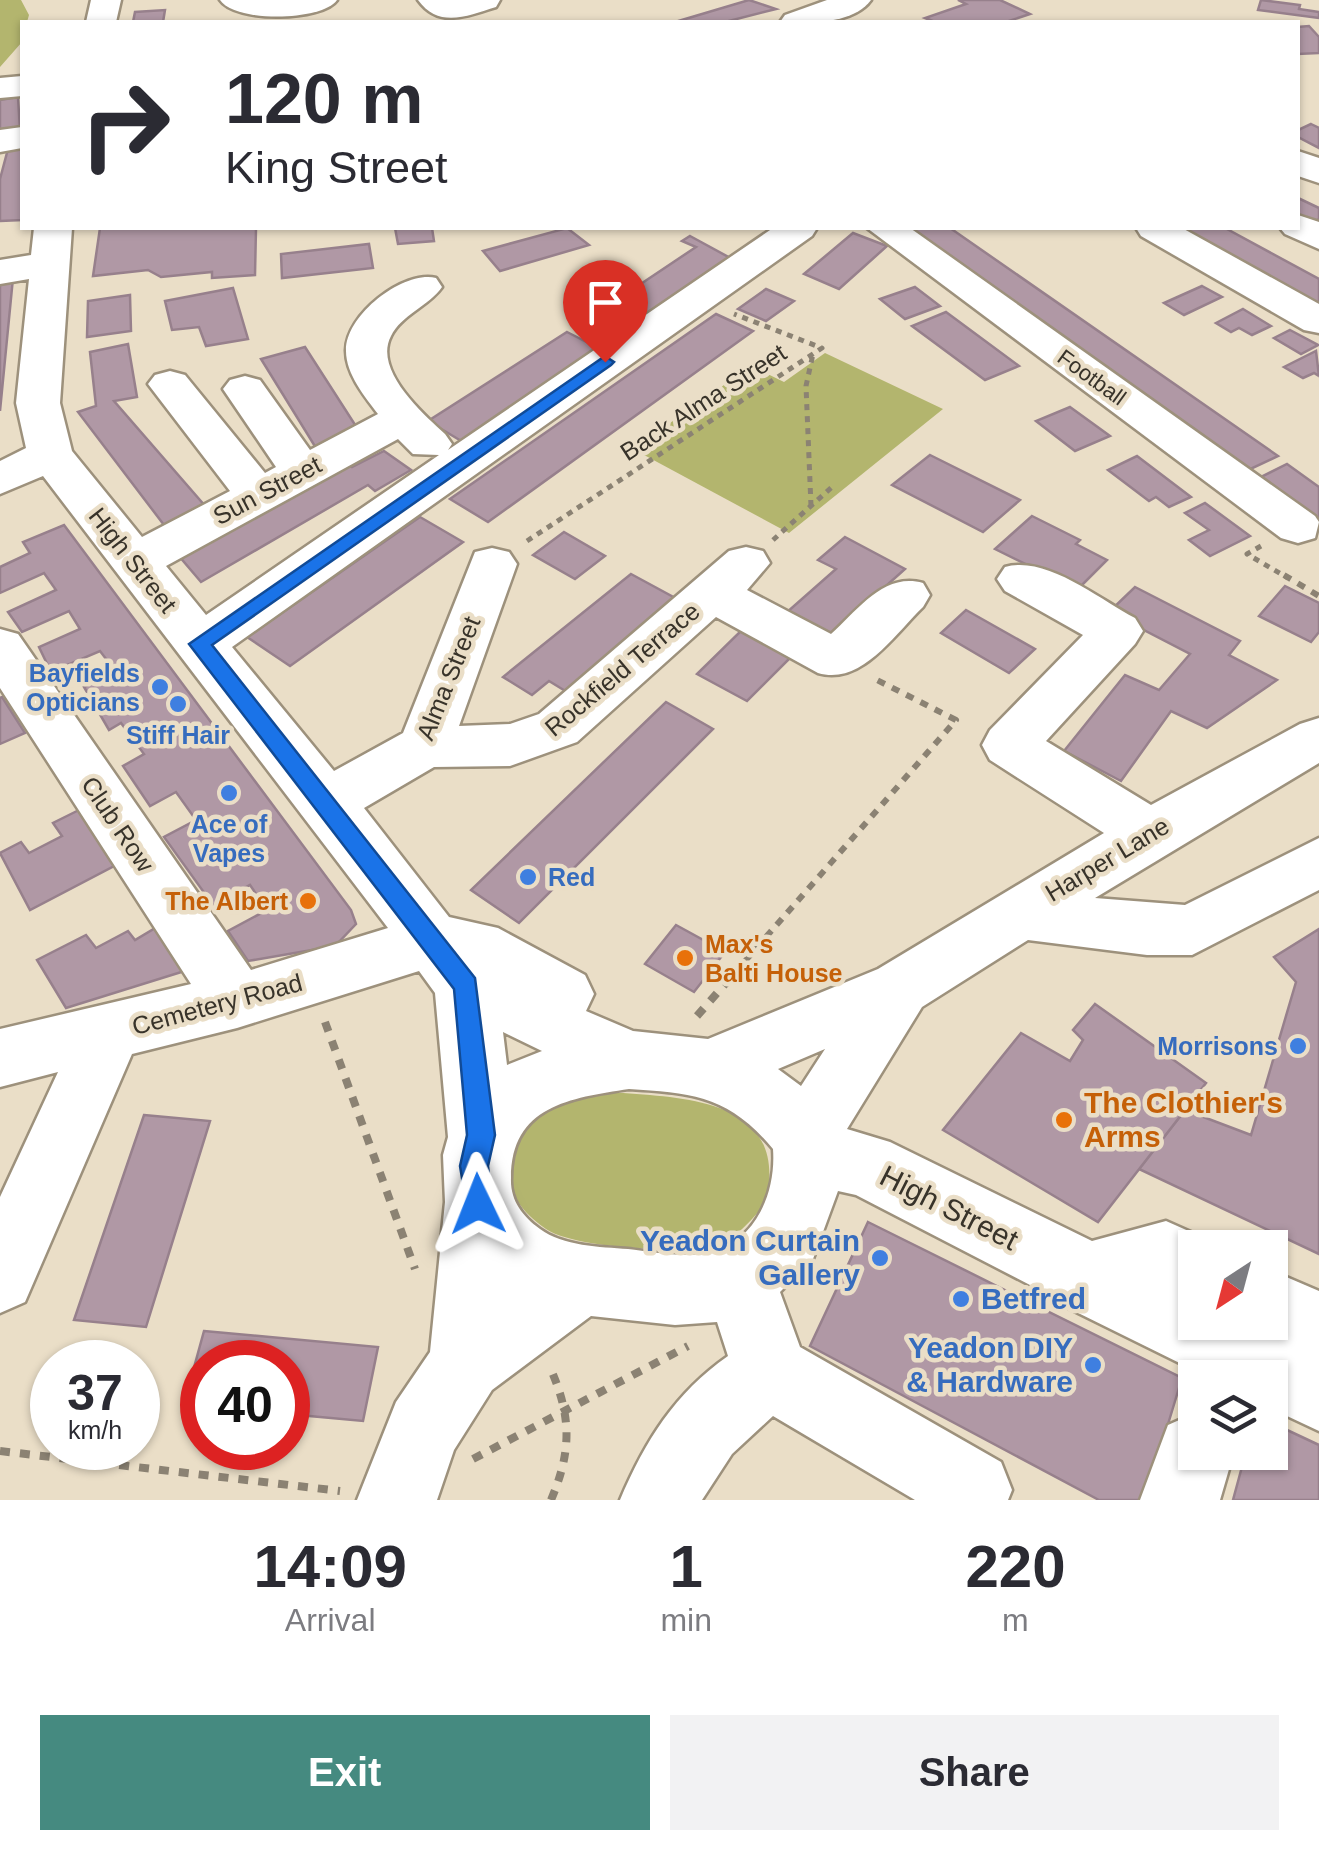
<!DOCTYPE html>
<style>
body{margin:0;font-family:Arial,sans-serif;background:#f2f2f3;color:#2b2b33;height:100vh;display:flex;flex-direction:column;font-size:38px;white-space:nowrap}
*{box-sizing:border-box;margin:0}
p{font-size:32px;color:#7c7c81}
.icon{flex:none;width:55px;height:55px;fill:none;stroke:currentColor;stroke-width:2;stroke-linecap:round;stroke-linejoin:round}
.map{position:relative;height:1500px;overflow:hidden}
.panel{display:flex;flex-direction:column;background:#fff;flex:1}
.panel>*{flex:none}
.guide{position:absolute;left:20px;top:20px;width:1280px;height:210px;border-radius:0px;box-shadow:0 2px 8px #0004;background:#fff;color:#2b2b33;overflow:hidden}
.needle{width:65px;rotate:216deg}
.buttons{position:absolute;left:1178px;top:1230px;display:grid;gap:20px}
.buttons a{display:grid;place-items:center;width:110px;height:110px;border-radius:0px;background:#fff;box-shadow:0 2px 8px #0004;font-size:50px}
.speed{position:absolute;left:30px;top:1340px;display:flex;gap:20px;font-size:50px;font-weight:700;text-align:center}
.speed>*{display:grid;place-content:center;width:130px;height:130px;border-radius:50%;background:#fff;box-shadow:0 2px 8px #0004;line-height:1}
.speed small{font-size:25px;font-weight:400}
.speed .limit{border:15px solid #d22;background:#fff;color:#111}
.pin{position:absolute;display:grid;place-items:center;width:85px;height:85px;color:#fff;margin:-102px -42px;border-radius:50% 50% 50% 0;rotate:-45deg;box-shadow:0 0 10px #0007}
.pin .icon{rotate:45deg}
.me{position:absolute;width:110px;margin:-55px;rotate:358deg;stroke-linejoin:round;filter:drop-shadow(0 0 8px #0008)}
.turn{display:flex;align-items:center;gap:35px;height:210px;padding:0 40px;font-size:45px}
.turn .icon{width:130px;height:130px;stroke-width:2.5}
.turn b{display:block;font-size:70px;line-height:85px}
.eta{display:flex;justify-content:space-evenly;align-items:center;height:170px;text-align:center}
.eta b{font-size:60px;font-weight:600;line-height:70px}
.primary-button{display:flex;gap:20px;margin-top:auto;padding:20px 40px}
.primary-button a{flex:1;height:115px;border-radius:0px;background:#458a80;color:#fff;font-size:40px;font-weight:600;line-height:115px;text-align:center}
.primary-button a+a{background:#f2f2f3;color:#2b2b33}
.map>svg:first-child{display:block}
.green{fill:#b3b56e}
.building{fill:#b098a5;stroke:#97808c;stroke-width:2.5}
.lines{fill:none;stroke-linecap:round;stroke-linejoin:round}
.minor-casing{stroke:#9d917c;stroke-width:5}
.path-far2{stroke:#8b8273;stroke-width:5;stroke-dasharray:6 6;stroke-linecap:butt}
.path-far1{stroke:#8b8273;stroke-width:6;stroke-dasharray:8 8;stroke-linecap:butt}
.path{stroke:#8b8273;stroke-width:8;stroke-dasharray:10 10;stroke-linecap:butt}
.minor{fill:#fff;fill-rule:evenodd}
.route{fill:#1a73e8;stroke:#114b97;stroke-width:2.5}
.shop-dot{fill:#3f7fe0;stroke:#eadec7;stroke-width:4}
.food-dot{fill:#e8710a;stroke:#eadec7;stroke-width:4}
.labels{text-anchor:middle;stroke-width:9;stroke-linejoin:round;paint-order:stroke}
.far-street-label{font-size:22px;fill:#38332a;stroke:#eadec7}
.street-label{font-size:25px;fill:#38332a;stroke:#eadec7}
.shop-label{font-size:25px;font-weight:bold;fill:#366cbe;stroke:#eadec7;text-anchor:end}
.food-label{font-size:25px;font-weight:bold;fill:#c56008;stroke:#eadec7;text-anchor:end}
.near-food-label{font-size:30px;font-weight:bold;fill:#c56008;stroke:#eadec7;text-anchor:start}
.near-street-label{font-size:30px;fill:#38332a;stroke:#eadec7}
.near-shop-label{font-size:30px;font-weight:bold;fill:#366cbe;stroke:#eadec7;text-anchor:end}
</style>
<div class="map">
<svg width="1319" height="1500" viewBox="0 0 1319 1500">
<rect width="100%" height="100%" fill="#eadec7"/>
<g class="green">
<polygon points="0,0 21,0 29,15 27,22 22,22 22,42 0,67"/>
<polygon points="825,353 943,409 789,533 633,449 751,366 784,382"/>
<path d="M586,1090c78,9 206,-3 180,113 -12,14 -23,28 -39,37 -32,16 -152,9 -181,-11 -74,-50 -27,-119 40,-139z"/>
</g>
<g class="building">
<polygon points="749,0 776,9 725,22 675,22"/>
<polygon points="958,0 1000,0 1030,14 1006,22 935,22 925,18 966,4"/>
<polygon points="1261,0 1300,5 1299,9 1319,12 1319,18 1258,10"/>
<polygon points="165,10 163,22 133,22 135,12"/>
<polygon points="1309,26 1319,37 1319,53 1298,54 1298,27"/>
<polygon points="18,97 20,130 0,133 0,100"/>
<polygon points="1311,124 1319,128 1319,148 1298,137 1298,130"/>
<polygon points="22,148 22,220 0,221 0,179 8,149"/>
<polygon points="1298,198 1319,208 1319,219 1309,224 1298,218"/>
<polygon points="100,228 256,228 255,275 212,278 212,272 161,277 148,270 93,276"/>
<polygon points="395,228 432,228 434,241 398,244"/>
<polygon points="567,228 589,245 500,271 483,251"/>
<polygon points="903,228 950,228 1278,456 1244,472"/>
<polygon points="1182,228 1225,228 1319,279 1319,304"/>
<polygon points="853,233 887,246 839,289 804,274"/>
<polygon points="690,236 734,260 617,340 581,324 696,247 682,241"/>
<polygon points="369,244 373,268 282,278 281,254"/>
<polygon points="13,278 0,411 0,279"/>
<polygon points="1202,286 1222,297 1184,315 1164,303"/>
<polygon points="915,287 940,306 905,319 880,299"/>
<polygon points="233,288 248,339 206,346 199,327 172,330 165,301"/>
<polygon points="766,289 794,301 766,321 738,309"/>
<polygon points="130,295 131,331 87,337 88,301"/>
<polygon points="1243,309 1271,326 1252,335 1239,328 1231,332 1216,323"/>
<polygon points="946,312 1019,366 985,380 912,326"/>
<polygon points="716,314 753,331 488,522 450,499"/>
<polygon points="1290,330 1318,345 1301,354 1274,338"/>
<polygon points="567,332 602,350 463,442 428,421"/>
<polygon points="128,344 137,397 114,401 206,507 164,525 78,412 96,406 90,352"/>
<polygon points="305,347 361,434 316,448 261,359"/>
<polygon points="1316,351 1319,376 1314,373 1303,378 1284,367"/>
<polygon points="1070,407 1110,436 1075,451 1036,421"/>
<polygon points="384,451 411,470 375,491 368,485 201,582 179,556 345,462 352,467"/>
<polygon points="930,455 1020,500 983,532 892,485"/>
<polygon points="1137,456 1191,497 1169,507 1156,497 1149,501 1108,470"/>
<polygon points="1287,464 1319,487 1319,527 1255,480"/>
<polygon points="1205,503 1250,536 1210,556 1189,540 1209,530 1185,513"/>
<polygon points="1032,516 1080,540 1076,544 1107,560 1072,595 1046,574 995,549"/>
<polygon points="420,517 463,542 290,666 247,637"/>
<polygon points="64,525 351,910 356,924 335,946 248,961 228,931 267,910 250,885 213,905 164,837 196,820 176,792 150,806 123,766 144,754 121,723 109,730 84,687 116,672 100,651 51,672 39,647 80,629 69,611 22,632 8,612 56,590 44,573 0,593 0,567 30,553 23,542"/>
<polygon points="564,532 605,556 575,579 533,555"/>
<polygon points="845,537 905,569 829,637 786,613 836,569 818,560"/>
<polygon points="631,574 677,599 567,692 549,681 532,695 503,677"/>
<polygon points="1285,586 1319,603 1319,632 1311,642 1259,616"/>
<polygon points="1135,587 1240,641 1229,655 1277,680 1207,728 1171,711 1121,781 1064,751 1125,675 1159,690 1190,654 1109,612"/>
<polygon points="966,610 1035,649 1009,673 941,633"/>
<polygon points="747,625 797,651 747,701 697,674"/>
<polygon points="2,697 25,733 0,744 0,698"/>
<polygon points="666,702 713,729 519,923 471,890"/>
<polygon points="79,810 116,865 30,910 0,853 21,842 29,853 62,836 53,823"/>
<polygon points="162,924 191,969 66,1008 37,960 86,935 96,948 128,931 135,940"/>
<polygon points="676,925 725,952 694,992 645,964"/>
<polygon points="1319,929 1319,1254 1139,1169 1185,1110 1251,1135 1296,982 1274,957"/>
<polygon points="1095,1004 1206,1083 1098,1222 943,1130 1021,1033 1070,1061 1083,1040 1073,1030"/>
<polygon points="144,1115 210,1121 146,1327 74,1320"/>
<polygon points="868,1222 1182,1378 1145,1500 1099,1500 810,1346"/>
<polygon points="204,1331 378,1347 363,1421 288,1414 288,1362 202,1362 202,1406 184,1404"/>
<polygon points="1270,1422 1319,1445 1319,1500 1233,1500 1246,1452 1270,1452"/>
</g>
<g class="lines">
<defs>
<g id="minor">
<polygon points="91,0 121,0 116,22 86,22"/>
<path d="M220,0h117c-14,21 -102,23 -117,0z"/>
<path d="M418,0h82l-4,7c-29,9 -57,22 -78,-7z"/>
<path d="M827,0h44c-17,24 -64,24 -91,22l5,-7z"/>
<polygon points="22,76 22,96 0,98 0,78"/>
<polygon points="22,127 22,148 0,152 0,130"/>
<polygon points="1298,151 1319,158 1319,183 1298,176"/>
<polygon points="1298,215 1319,222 1319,249 1285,234 1280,228 1298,228"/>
<path d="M34,228h38l-12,175 12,48 70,86 88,-46 -82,-107 7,-9 15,-4 15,4 80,98 11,-6 -53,-78 7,-9 15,-4 15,4 50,70 68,-36c-13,-17 -32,-40 -32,-63 -1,-36 58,-81 90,-73l6,9c-13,19 -41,28 -51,49 -18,34 32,78 54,98l7,10 -4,6 325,-222h44l-5,8 -580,411 102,124 69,-38 72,-181 17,-4 17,4 8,12 -58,162 51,-2 29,-10 190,-163 17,-4 17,4 7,12 -23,27 84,44c27,-24 53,-62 92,-51l7,12 -7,12c-29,28 -62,79 -105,66l-102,-56 -139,125 -67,24 -76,1 -70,41 85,109 49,11 87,47 9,19 -8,17 47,20 75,8 170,-70 226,-136 -114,-73 -8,-15 8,-15 93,-95 -78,-44 -8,-12 8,-12c41,-12 94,32 130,51l8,13 -8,13 -89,97 105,64 149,-81 19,-6v45l-224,135 90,7 134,-67v52l-127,65h-45l-119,-15 -106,67 -75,122 43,13 202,99 74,-20 54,24 -25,3v74h75v-52l49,21v140l-49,-23v-30h-60l-150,-74 -3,-5 -201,-104 -18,-4 -25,68 -33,33 20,55 201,115 11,28 -4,10h-93l-142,-84 -41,38 -30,46h-82c25,-59 55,-107 108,-144l-11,-34 -42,3 -84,-9 -99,74 -38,60 -17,50h-80l39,-98 34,-50 15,-150 -2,-47 5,-18 -13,-144 -16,-22 -182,57 -105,26 -107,248 -25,11v-116l58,-125 -58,15v-58l191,-45 -191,-296v-59l18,5 233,336 137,-42 -345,-452 -43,18v-33l26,-13 -10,-45 13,-124 -29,5v-24l31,-5zM398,439l15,15 26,1 -233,160 -40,-49zM503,1032l39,19 -35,14zM825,1049l-24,37 -23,-17zM629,1089c64,4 100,7 144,60 3,40 -14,85 -54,101 -25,10 -65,2 -91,-1 -28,-2 -65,-3 -88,-20 -18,-13 -30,-29 -29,-51 0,-72 59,-80 118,-89z"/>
<polygon points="867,228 910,228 1315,516 1319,522 1315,538 1298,543 1281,538"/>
<polygon points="1136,228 1182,228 1319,304 1319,333 1304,330 1141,236"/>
<polygon points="1195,1413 1195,1452 1234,1452 1220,1500 1140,1500 1168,1425"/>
</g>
</defs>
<use href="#minor" class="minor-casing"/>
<g class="path-far2">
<polyline points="811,506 806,386 813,354"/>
<polyline points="773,540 832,487"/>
<polyline points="527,541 822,348 734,314"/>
<polyline points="1261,546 1247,554 1288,578"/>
</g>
<g class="path-far1">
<polyline points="1284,575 1319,596"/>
<polyline points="724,985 956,720 877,680"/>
</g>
<g class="path">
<polyline points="697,1016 726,983"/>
<polyline points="325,1022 415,1269"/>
<polyline points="0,1451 340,1491"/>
<polyline points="473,1459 688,1346"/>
<path d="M551,1500c20,-47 21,-81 1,-128"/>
</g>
<use href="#minor" class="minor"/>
</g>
<polygon class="route" points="605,356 614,362 611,365 212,645 475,978 495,1135 488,1166 492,1204 488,1214 478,1218 468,1214 460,1166 467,1135 454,989 189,644"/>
<g class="shop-dot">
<circle cx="160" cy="687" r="10"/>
<circle cx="178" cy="704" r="10"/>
<circle cx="229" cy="793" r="10"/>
<circle cx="528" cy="877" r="10"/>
<circle cx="1298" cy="1046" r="10"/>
<circle cx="880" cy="1258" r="10"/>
<circle cx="961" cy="1299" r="10"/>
<circle cx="1093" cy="1365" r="10"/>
</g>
<g class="food-dot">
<circle cx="308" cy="901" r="10"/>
<circle cx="685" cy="958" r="10"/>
<circle cx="1064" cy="1120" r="10"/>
</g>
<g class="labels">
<g class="far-street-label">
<text transform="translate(1092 377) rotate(36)" y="8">Football</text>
</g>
<g class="street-label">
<text transform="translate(703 402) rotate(-33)" y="9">Back Alma Street</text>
<text transform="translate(267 490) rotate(-28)" y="9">Sun Street</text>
<text transform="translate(133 560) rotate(52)" y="9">High Street</text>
<text transform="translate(622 669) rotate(-40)" y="9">Rockfield Terrace</text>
<text transform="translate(448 678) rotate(-68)" y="9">Alma Street</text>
<text transform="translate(118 824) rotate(56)" y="9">Club Row</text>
<text transform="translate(1107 859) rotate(-31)" y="9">Harper Lane</text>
<text transform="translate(217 1004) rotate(-15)" y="9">Cemetery Road</text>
</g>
<g class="shop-label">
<text x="140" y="682">Bayfields<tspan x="140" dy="29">Opticians</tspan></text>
<text x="178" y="744" text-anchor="middle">Stiff Hair</text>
<text x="229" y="833" text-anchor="middle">Ace of<tspan x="229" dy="29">Vapes</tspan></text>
<text x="548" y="886" text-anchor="start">Red</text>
<text x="1278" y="1055">Morrisons</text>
</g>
<g class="food-label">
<text x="288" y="910">The Albert</text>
<text x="705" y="953" text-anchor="start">Max's<tspan x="705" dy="29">Balti House</tspan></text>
</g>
<g class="near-food-label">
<text x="1084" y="1113">The Clothier's<tspan x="1084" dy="34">Arms</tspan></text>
</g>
<g class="near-street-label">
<text transform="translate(949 1208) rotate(27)" y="10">High Street</text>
</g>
<g class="near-shop-label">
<text x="860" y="1251">Yeadon Curtain<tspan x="860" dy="34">Gallery</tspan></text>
<text x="981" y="1309" text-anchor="start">Betfred</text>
<text x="1073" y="1358">Yeadon DIY<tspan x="1073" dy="34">&amp; Hardware</tspan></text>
</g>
</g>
</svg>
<div class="buttons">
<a><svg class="needle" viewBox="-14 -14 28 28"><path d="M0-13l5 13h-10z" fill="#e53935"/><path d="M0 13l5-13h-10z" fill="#7c7c81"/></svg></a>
<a><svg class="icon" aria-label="layers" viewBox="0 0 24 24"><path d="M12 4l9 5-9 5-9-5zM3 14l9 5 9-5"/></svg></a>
</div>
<div class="speed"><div>37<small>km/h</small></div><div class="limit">40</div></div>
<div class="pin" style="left:605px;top:362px;background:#d93025"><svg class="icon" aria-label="arrive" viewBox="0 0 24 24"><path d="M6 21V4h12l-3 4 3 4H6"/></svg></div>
<svg class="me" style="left:478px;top:1204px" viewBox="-20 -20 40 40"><path d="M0-17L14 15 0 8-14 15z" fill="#1a73e8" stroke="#fff" stroke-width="4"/></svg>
<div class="guide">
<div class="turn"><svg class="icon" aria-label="right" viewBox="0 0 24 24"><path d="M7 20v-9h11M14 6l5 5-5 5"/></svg><div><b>120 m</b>King Street</div></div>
</div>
</div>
<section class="panel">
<div class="eta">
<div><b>14:09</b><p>Arrival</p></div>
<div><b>1</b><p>min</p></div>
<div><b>220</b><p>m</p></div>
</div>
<div class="primary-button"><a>Exit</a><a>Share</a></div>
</section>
